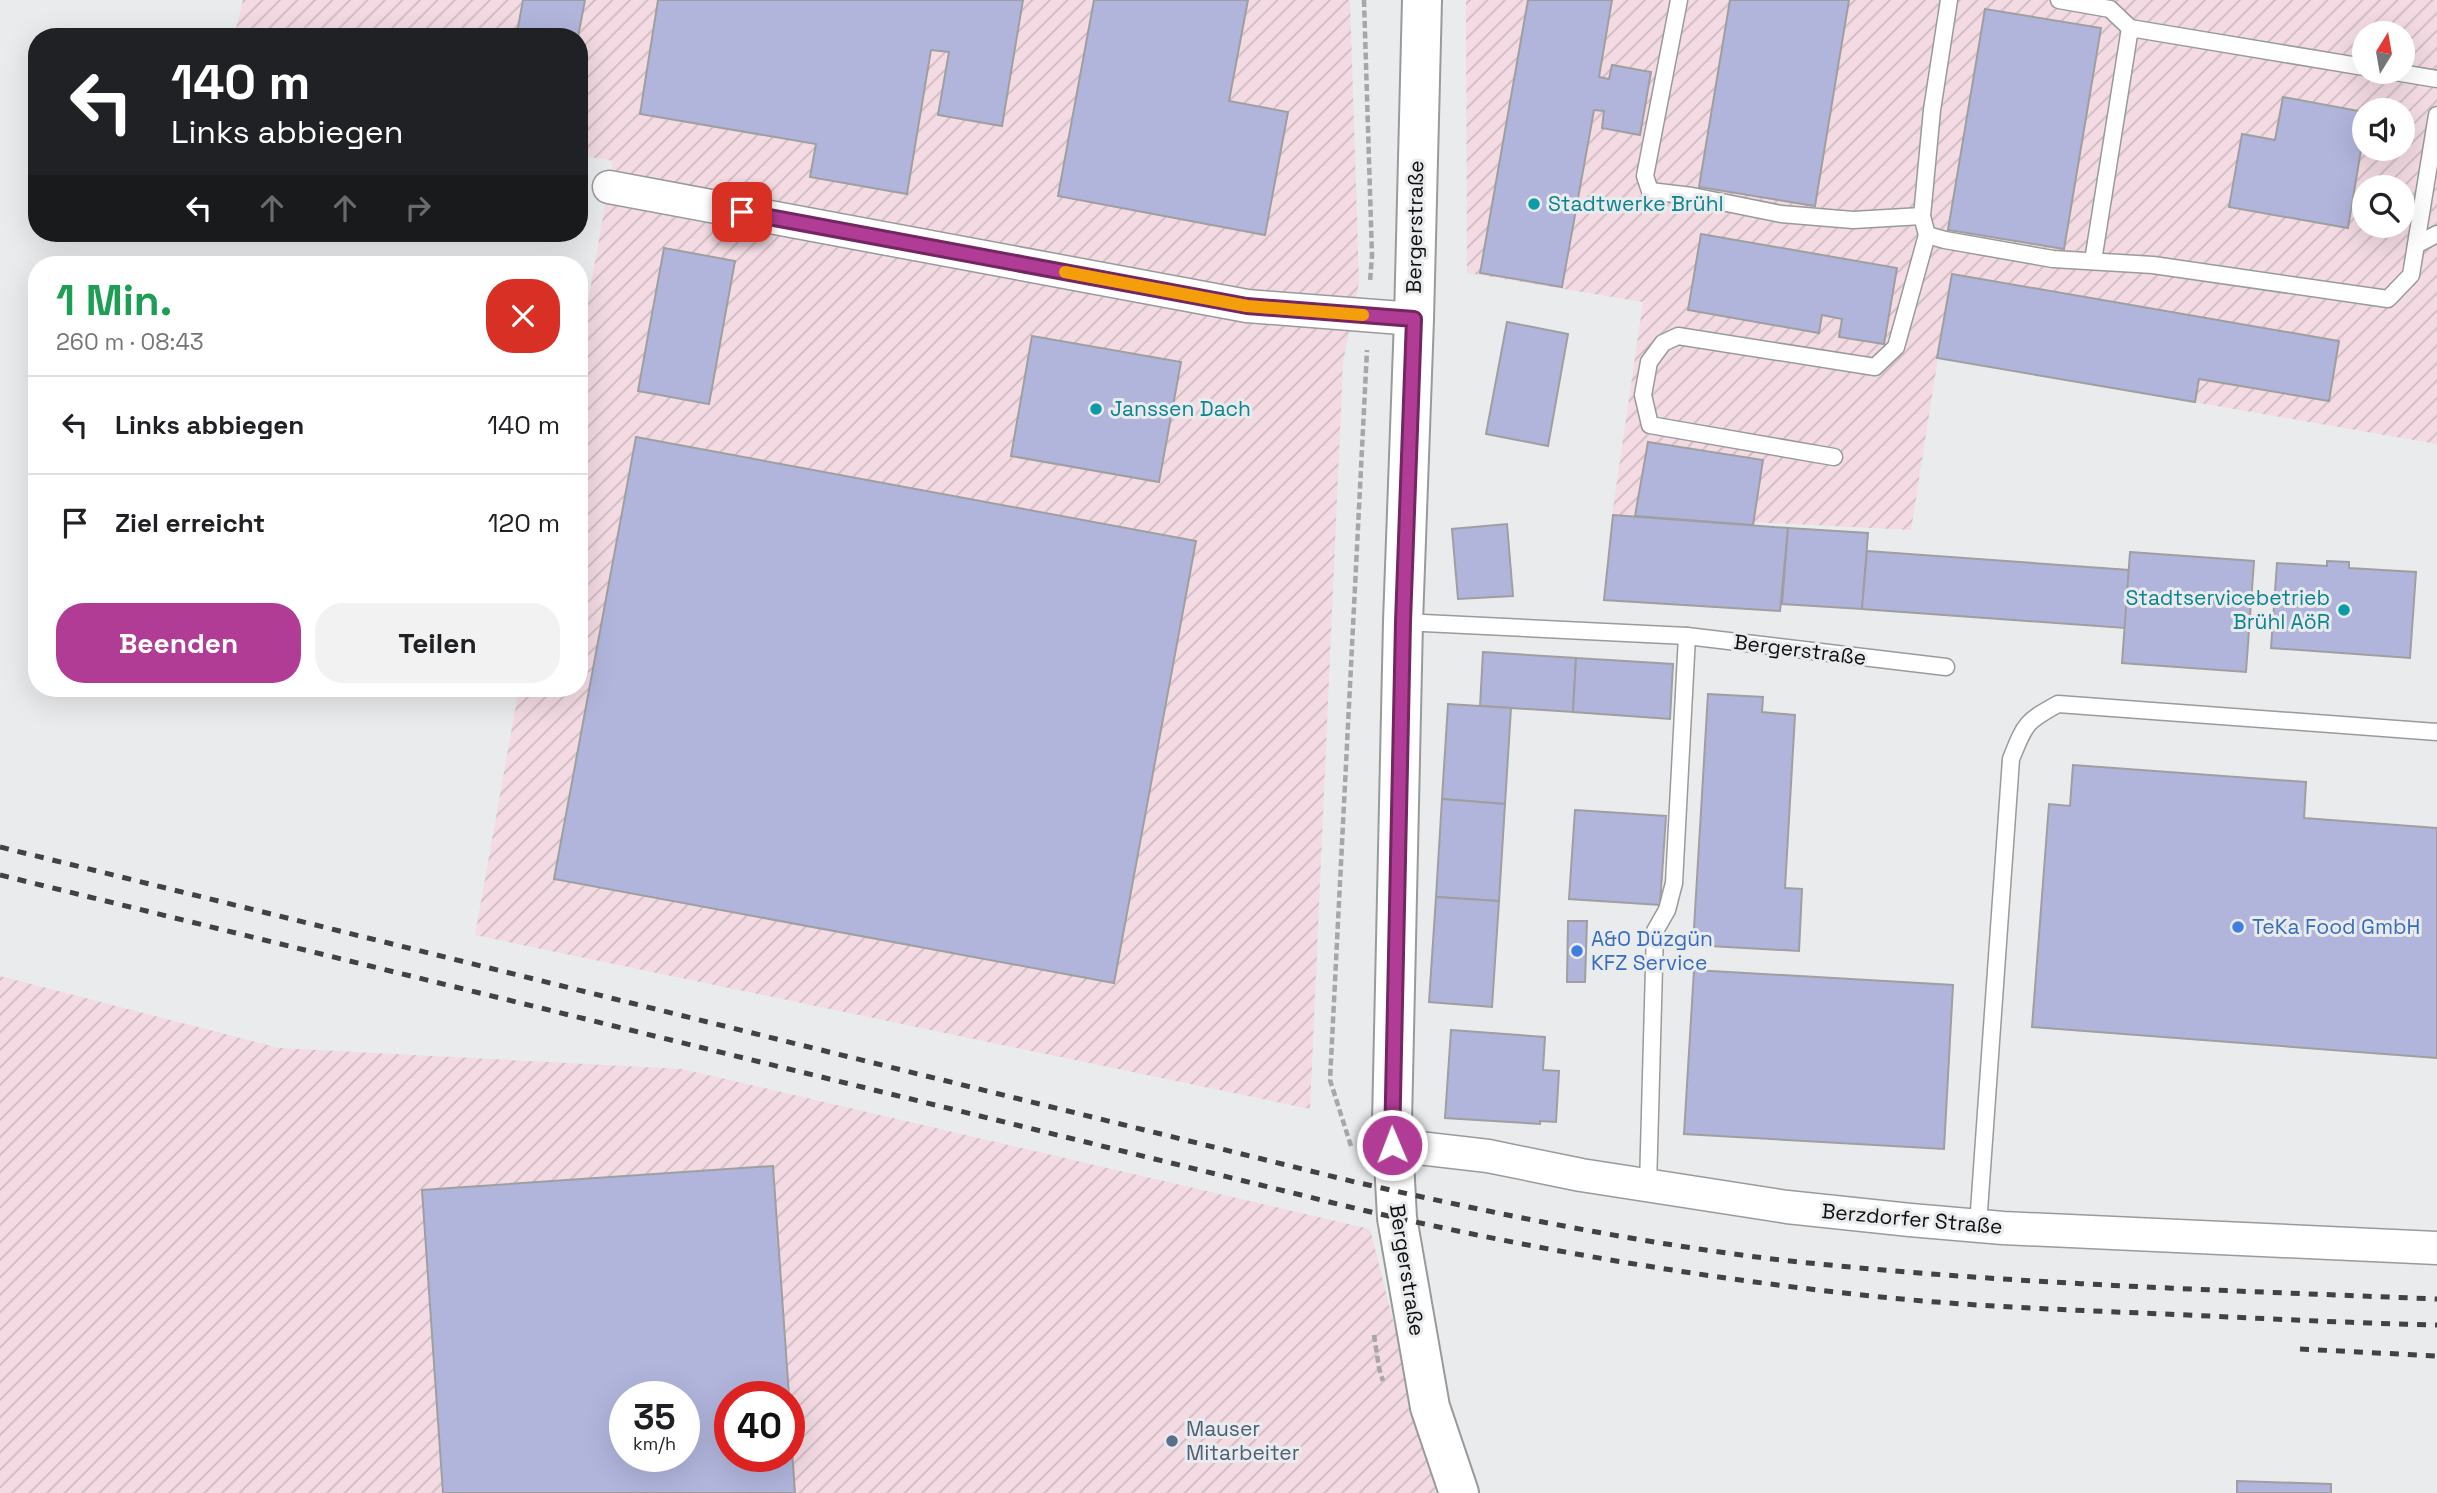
<!DOCTYPE html>
<html lang="de">
<meta charset="utf-8">
<style>
body{margin:0;font-family:"Space Grotesk",sans-serif;background:#f2f2f2;color:#202124;height:100vh;display:flex;flex-direction:column;font-size:26px;white-space:nowrap}
*{box-sizing:border-box;margin:0}
p{font-size:23px;color:#757577}
.icon{flex:none;width:38px;height:38px;fill:none;stroke:currentColor;stroke-width:2;stroke-linecap:round;stroke-linejoin:round}
.map{position:relative;flex:1;overflow:hidden}
.panel{position:absolute;left:28px;top:256px;width:560px;height:441px;display:flex;flex-direction:column;background:#fff;border-radius:28px;box-shadow:0 7px 28px #0002}
.panel>*{flex:none}
.hud{position:absolute;left:28px;top:28px;width:560px;height:214px;border-radius:28px;box-shadow:0 7px 28px #0002;background:#202124;color:#fff;overflow:hidden}
.needle{width:46px;rotate:11deg}
.buttons{position:absolute;left:2352px;top:21px;display:grid;gap:14px}
.buttons a{display:grid;place-items:center;width:63px;height:63px;border-radius:50%;background:#fff;box-shadow:0 7px 28px #0002;font-size:35px}
.speed{position:absolute;left:609px;top:1381px;display:flex;gap:14px;font-size:35px;font-weight:700;text-align:center}
.speed>*{display:grid;place-content:center;width:91px;height:91px;border-radius:50%;background:#fff;box-shadow:0 7px 28px #0002;line-height:1}
.speed small{font-size:18px;font-weight:400}
.speed .limit{border:10px solid #d22;background:#fff;color:#111}
.pin{position:absolute;display:grid;place-items:center;width:60px;height:60px;color:#fff;margin:-30px;border-radius:14px;box-shadow:0 4px 10px #0006}
.me{position:absolute;width:77px;margin:-38px;rotate:359deg;stroke-linejoin:round;filter:drop-shadow(0 0 5px #0008)}
.turn{display:flex;align-items:center;gap:24px;height:147px;padding:0 28px;font-size:32px}
.turn .icon{width:91px;height:91px;stroke-width:2.5}
.turn b{display:block;font-size:49px;line-height:60px}
.lanes{display:flex;align-items:center;height:66px;padding:0 28px;background:#0003;justify-content:center;gap:35px;direction:ltr}
.lanes .off{opacity:.35}
.round{display:grid;place-items:center;flex:none;width:74px;height:74px;border-radius:28px;background:#f2f2f2}
.overview{display:flex;align-items:center;justify-content:space-between;height:119px;padding:0 28px}
h1{font-size:42px;font-weight:800;line-height:52px;color:#1e9e55}
.button{display:flex;gap:14px;margin-top:auto;padding:14px 28px}
.button a{flex:1;height:80px;border-radius:28px;background:#b03c95;color:#fff;font-size:28px;font-weight:800;line-height:80px;text-align:center}
.button a+a{background:#f2f2f2;color:#202124}
ul{padding:0;list-style:none}
li{display:flex;align-items:center;gap:21px;height:98px;padding:0 28px;border-top:2px solid #e0e0e0}
li div{flex:1}
li b{display:block;font-size:26px}
li em{font-style:normal}
.map>svg:first-child{display:block}
.industrial{fill:url(#industrial-furrows);fill-rule:evenodd}
.building{fill:#b1b5dc;stroke:#9f9fa1;stroke-width:2;fill-rule:evenodd}
.lines{fill:none;stroke-linecap:round;stroke-linejoin:round}
.service-casing{stroke:#999a9c;stroke-width:19}
.minor-casing{stroke:#999a9c;stroke-width:35}
.tertiary-casing{stroke:#999a9c;stroke-width:42}
.path{stroke:#a6a7a9;stroke-width:4.5;stroke-dasharray:7 3.5;stroke-linecap:butt}
.service{stroke:#fff;stroke-width:16}
.minor{stroke:#fff;stroke-width:32}
.tertiary{stroke:#fff;stroke-width:38}
.rail{stroke:#414243;stroke-width:5;stroke-dasharray:9 9;stroke-linecap:butt}
.route-casing{stroke:#722761;stroke-width:18}
.route{stroke:#b03c95;stroke-width:12}
.slow{stroke:#f59e0b;stroke-width:12}
.culture-dot{fill:#0f9aa8;stroke:#eaebed;stroke-width:2.5}
.shop-dot{fill:#3f7fe0;stroke:#eaebed;stroke-width:2.5}
.service-dot{fill:#5c6f8a;stroke:#eaebed;stroke-width:2.5}
.labels{text-anchor:middle;stroke-width:6;stroke-linejoin:round;paint-order:stroke}
.culture-label{font-size:21px;fill:#0d838f;stroke:#eaebed;text-anchor:start}
.street-label{font-size:21px;fill:#0e0f0f;stroke:#eaebed}
.shop-label{font-size:21px;fill:#366cbe;stroke:#eaebed;text-anchor:start}
.service-label{font-size:21px;fill:#4e5e75;stroke:#eaebed;text-anchor:start}
</style>
<div class="map">
<svg width="2437" height="1493" viewBox="0 0 2437 1493">
<defs>
<pattern id="industrial-furrows" width="10" height="10" patternUnits="userSpaceOnUse" patternTransform="scale(1.75)"><rect width="10" height="10" fill="#f3dae3"/><path d="M-1 1l2-2M0 10L10 0M9 11l2-2" fill="none" stroke="#cfbac2"/></pattern>
</defs>
<rect width="100%" height="100%" fill="#eaebed"/>
<g class="industrial">
<polygon points="243,0 1350,0 1359,282 1343,362 1310,1109 475,935 519,688 579,688 579,351 613,161 579,155 579,37 234,37"/>
<path d="M1466,0h971v444l-499,-86 -27,172 -299,-15 31,-213 -176,-29zM2364,33h39v39h-39zM2364,110h39v39h-39zM2364,187h39v39h-39z"/>
<path d="M0,976l279,72 403,21 688,160 66,264h-1436zM625,1396h59v60h-59zM730,1396h59v60h-59z"/>
</g>
<g class="building">
<polygon points="523,0 585,0 578,37 538,37 517,33"/>
<polygon points="658,0 1023,0 1002,126 938,115 949,52 931,50 907,194 810,177 816,144 640,114"/>
<polygon points="1094,0 1248,0 1229,101 1288,112 1265,235 1058,196"/>
<polygon points="1528,0 1612,0 1599,77 1609,79 1612,65 1651,72 1640,135 1602,128 1604,111 1594,110 1562,287 1480,273"/>
<polygon points="1730,0 1849,0 1815,206 1699,187"/>
<polygon points="1985,9 2101,28 2064,249 1948,230"/>
<polygon points="2283,97 2364,112 2364,132 2348,228 2229,207 2242,134 2275,140"/>
<polygon points="1701,234 1897,268 1884,344 1839,337 1842,319 1822,315 1819,333 1688,310"/>
<polygon points="664,248 735,261 709,404 638,391"/>
<polygon points="1952,274 2339,341 2329,401 2199,379 2195,402 1937,358"/>
<polygon points="1507,322 1568,334 1548,446 1486,434"/>
<polygon points="1032,336 1181,362 1159,482 1011,456"/>
<polygon points="636,437 1196,541 1114,983 554,879"/>
<polygon points="1648,442 1763,460 1753,525 1635,516"/>
<polygon points="1613,515 1788,528 1780,611 1604,600"/>
<polygon points="1507,524 1513,596 1458,599 1452,529"/>
<polygon points="1788,528 1868,533 1862,609 1782,604"/>
<polygon points="1867,551 2129,570 2125,628 1862,609"/>
<polygon points="2130,552 2254,561 2246,672 2122,663"/>
<polygon points="2327,561 2349,562 2349,568 2416,572 2410,658 2271,648 2277,563 2327,566"/>
<polygon points="1483,652 1576,658 1573,712 1480,706"/>
<polygon points="1576,658 1673,664 1670,719 1573,712"/>
<polygon points="1708,694 1763,697 1762,712 1795,715 1785,888 1802,889 1799,951 1693,945"/>
<polygon points="1448,704 1511,708 1505,804 1442,799"/>
<polygon points="2073,765 2306,782 2304,818 2437,828 2437,1058 2032,1027 2049,804 2070,806"/>
<polygon points="1442,799 1505,804 1499,901 1436,897"/>
<polygon points="1575,810 1666,816 1660,905 1569,899"/>
<polygon points="1436,897 1499,901 1492,1007 1429,1002"/>
<polygon points="1568,921 1587,921 1585,982 1567,982"/>
<polygon points="1694,970 1953,985 1944,1149 1684,1134"/>
<polygon points="1451,1030 1545,1037 1543,1070 1559,1071 1556,1122 1540,1121 1540,1124 1445,1118"/>
<path d="M773,1166l16,230h-59v60h59v-49l6,86h-352l-21,-303zM625,1396h59v60h-59z"/>
<polygon points="2237,1481 2331,1484 2331,1493 2237,1493"/>
</g>
<g class="lines">
<defs>
<g id="service">
<polyline points="1679,0 1645,176 1650,191 1692,196 1781,214 1853,220 1922,216"/>
<polyline points="1949,0 1932,110 1922,216 1927,235 1945,240 2053,259 2153,265 2388,299 2411,275 2437,115"/>
<polyline points="2059,0 2110,9 2130,28"/>
<polyline points="2395,72 2437,79"/>
<polyline points="2416,245 2437,234"/>
<polyline points="2093,261 2130,28 2364,67"/>
<polyline points="1834,457 1650,425 1643,395 1649,362 1663,343 1678,336 1875,367 1896,347 1927,235"/>
<polyline points="1403,622 1687,636 1946,667"/>
<polyline points="1648,1186 1655,931 1667,910 1674,883 1687,636"/>
<path d="M1978,1225l33,-466c14,-35 14,-37 47,-55l379,28"/>
</g>
<g id="minor">
<polyline points="609,187 1247,306 1414,319"/>
<polyline points="1393,1145 1488,1156 1581,1175 1787,1207 1910,1220 2003,1228 2437,1248"/>
</g>
<polyline id="tertiary" points="1422,0 1414,319 1403,622 1392,1123 1397,1218 1430,1407 1459,1493"/>
</defs>
<use href="#service" class="service-casing"/>
<use href="#minor" class="minor-casing"/>
<use href="#tertiary" class="tertiary-casing"/>
<g class="path">
<polyline points="1364,0 1372,256 1370,282"/>
<polyline points="1351,1146 1330,1080 1367,350"/>
<polyline points="1374,1335 1379,1368 1383,1381"/>
</g>
<use href="#service" class="service"/>
<use href="#minor" class="minor"/>
<use href="#tertiary" class="tertiary"/>
<g class="rail">
<path d="M0,847l1355,335c141,32 283,61 426,78 218,24 437,30 656,39"/>
<path d="M0,875l1358,334c176,41 354,71 533,89 91,9 182,12 273,16 91,4 182,9 273,11"/>
<polyline points="2300,1349 2437,1356"/>
</g>
</g>
<g class="lines">
<defs>
<polyline id="route" points="742,212 1247,306 1414,319 1403,622 1392,1145"/>
</defs>
<use href="#route" class="route-casing"/>
<use href="#route" class="route"/>
<polyline class="slow" points="1065,272 1247,306 1363,315"/>
</g>
<g class="culture-dot">
<circle cx="1534" cy="204" r="7"/>
<circle cx="1096" cy="409" r="7"/>
<circle cx="2344" cy="610" r="7"/>
</g>
<g class="shop-dot">
<circle cx="2238" cy="927" r="7"/>
<circle cx="1577" cy="951" r="7"/>
</g>
<circle class="service-dot" cx="1172" cy="1441" r="7"/>
<g class="labels">
<g class="culture-label">
<text x="1548" y="211">Stadtwerke Brühl</text>
<text x="1110" y="416">Janssen Dach</text>
<text x="2330" y="605" text-anchor="end">Stadtservicebetrieb<tspan x="2330" dy="24">Brühl AöR</tspan></text>
</g>
<g class="street-label">
<text transform="translate(1415 227) rotate(-89)" y="7">Bergerstraße</text>
<text transform="translate(1800 650) rotate(7)" y="7">Bergerstraße</text>
<text transform="translate(1912 1219) rotate(5)" y="7">Berzdorfer Straße</text>
<text transform="translate(1407 1270) rotate(81)" y="7">Bergerstraße</text>
</g>
<g class="shop-label">
<text x="2252" y="934">TeKa Food GmbH</text>
<text x="1591" y="946">A&amp;O Düzgün<tspan x="1591" dy="24">KFZ Service</tspan></text>
</g>
<g class="service-label">
<text x="1186" y="1436">Mauser<tspan x="1186" dy="24">Mitarbeiter</tspan></text>
</g>
</g>
</svg>
<div class="buttons">
<a><svg class="needle" viewBox="-14 -14 28 28"><path d="M0-13l5 13h-10z" fill="#e53935"/><path d="M0 13l5-13h-10z" fill="#757577"/></svg></a>
<a><svg class="icon" aria-label="sound" viewBox="0 0 24 24"><path d="M4 9h4l5-4v14l-5-4H4zM17 9q2 3 0 6"/></svg></a>
<a><svg class="icon" aria-label="search" viewBox="0 0 24 24"><circle cx="10" cy="10" r="6"/><path d="M15 15l6 6"/></svg></a>
</div>
<div class="speed"><div>35<small>km/h</small></div><div class="limit">40</div></div>
<div class="pin" style="left:742px;top:212px;background:#d93025"><svg class="icon" aria-label="arrive" viewBox="0 0 24 24"><path d="M6 21V4h12l-3 4 3 4H6"/></svg></div>
<svg class="me" style="left:1392px;top:1145px" viewBox="-20 -20 40 40"><circle r="17" fill="#b03c95" stroke="#fff" stroke-width="3"/><path d="M0-11L8 9 0 5-8 9z" fill="#fff"/></svg>
<div class="hud">
<div class="turn"><svg class="icon" aria-label="left" viewBox="0 0 24 24"><path d="M17 20v-9H6M10 6l-5 5 5 5"/></svg><div><b>140 m</b>Links abbiegen</div></div>
<div class="lanes"><svg class="icon" aria-label="left" viewBox="0 0 24 24"><path d="M17 20v-9H6M10 6l-5 5 5 5"/></svg><svg class="icon off" aria-label="ahead" viewBox="0 0 24 24"><path d="M12 20V5M6 11l6-6 6 6"/></svg><svg class="icon off" aria-label="ahead" viewBox="0 0 24 24"><path d="M12 20V5M6 11l6-6 6 6"/></svg><svg class="icon off" aria-label="right" viewBox="0 0 24 24"><path d="M7 20v-9h11M14 6l5 5-5 5"/></svg></div>
</div>
<section class="panel">
<div class="overview"><div><h1>1 Min.</h1><p>260 m · 08:43</p></div><a class="round" style="background:#d93025;color:#fff"><svg class="icon" aria-label="close" viewBox="0 0 24 24"><path d="M6 6l12 12M18 6L6 18"/></svg></a></div>
<ul>
<li><svg class="icon" aria-label="left" viewBox="0 0 24 24"><path d="M17 20v-9H6M10 6l-5 5 5 5"/></svg><div><b>Links abbiegen</b></div><em>140 m</em></li>
<li><svg class="icon" aria-label="arrive" viewBox="0 0 24 24"><path d="M6 21V4h12l-3 4 3 4H6"/></svg><div><b>Ziel erreicht</b></div><em>120 m</em></li>
</ul>
<div class="button"><a>Beenden</a><a>Teilen</a></div>
</section>
</div>
